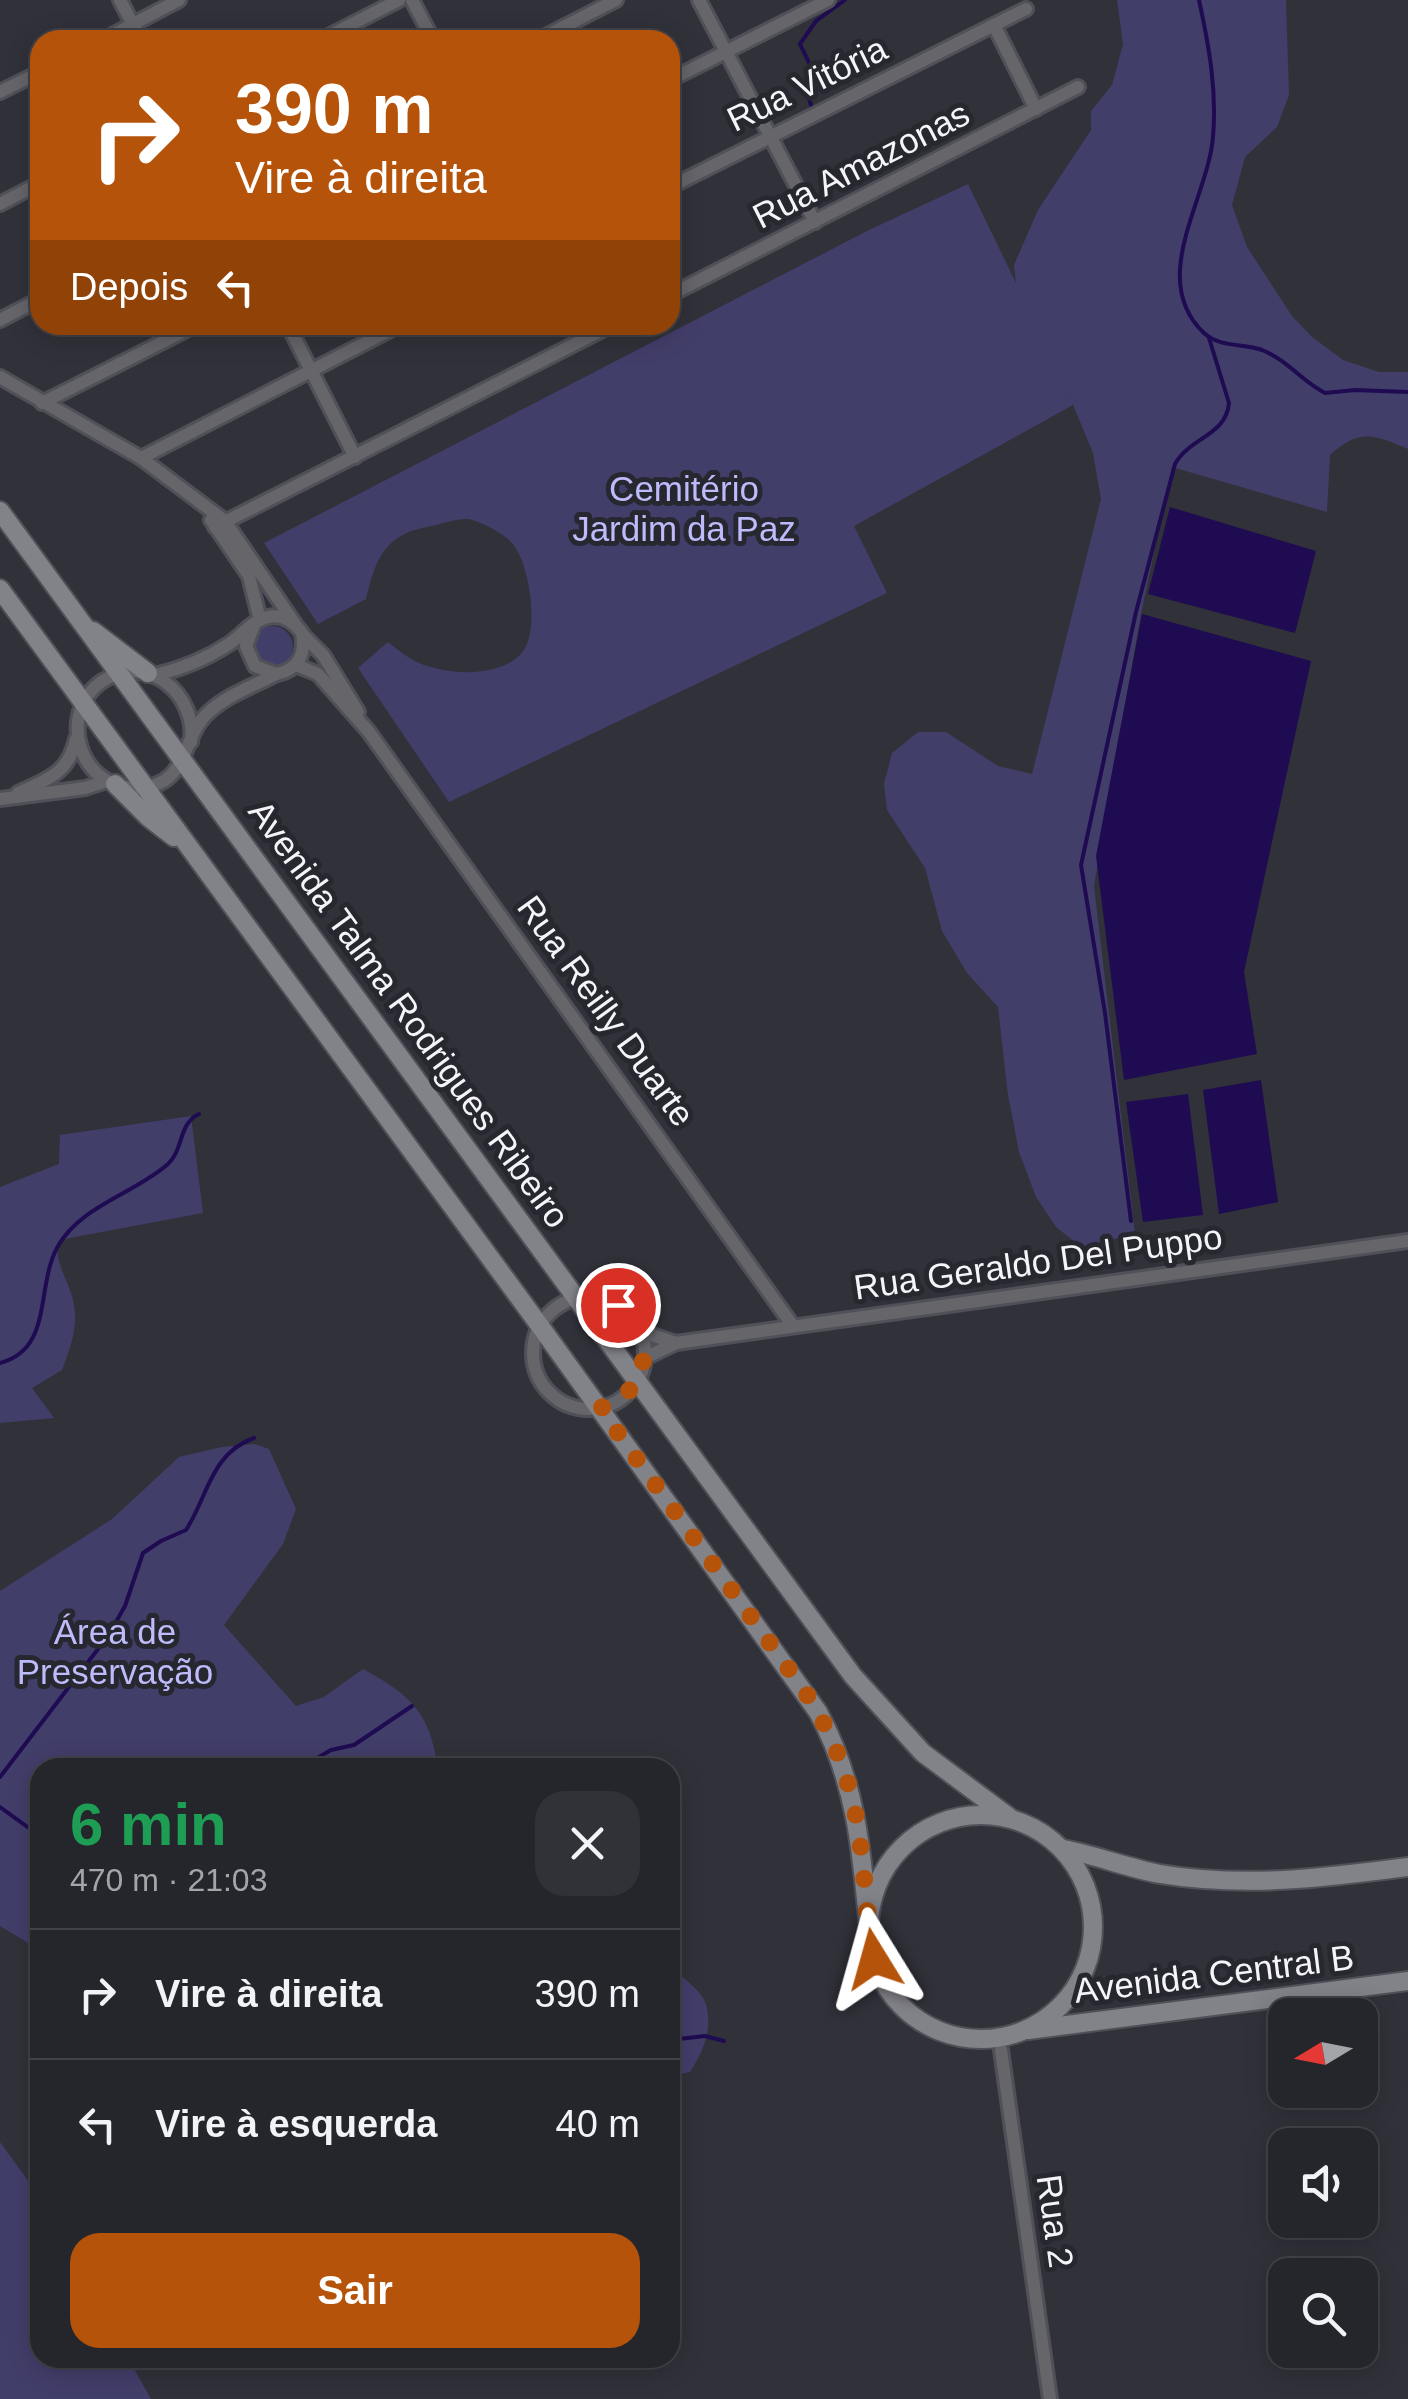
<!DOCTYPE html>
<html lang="pt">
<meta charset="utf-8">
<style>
body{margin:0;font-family:Arial,sans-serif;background:#313138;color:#f1f3f6;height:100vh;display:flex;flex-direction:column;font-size:38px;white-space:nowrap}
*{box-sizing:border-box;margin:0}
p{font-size:32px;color:#a3a5a9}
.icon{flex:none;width:55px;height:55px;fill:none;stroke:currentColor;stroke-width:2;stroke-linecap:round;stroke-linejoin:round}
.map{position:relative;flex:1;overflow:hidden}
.side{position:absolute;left:30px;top:1758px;width:650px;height:610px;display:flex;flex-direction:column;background:#25252c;border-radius:30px;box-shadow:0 5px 25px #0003,0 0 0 2px #424248}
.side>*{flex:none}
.top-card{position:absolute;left:30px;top:30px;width:650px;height:305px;border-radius:30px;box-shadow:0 5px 25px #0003,0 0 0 2px #424248;background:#b45309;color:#fff;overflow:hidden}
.needle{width:65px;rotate:260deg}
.tools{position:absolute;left:1268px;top:1998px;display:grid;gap:20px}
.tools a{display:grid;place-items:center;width:110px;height:110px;border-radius:20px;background:#25252c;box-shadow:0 5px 25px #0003,0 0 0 2px #424248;font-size:50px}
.pin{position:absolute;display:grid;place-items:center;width:85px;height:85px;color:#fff;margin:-42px;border:5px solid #fff;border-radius:50%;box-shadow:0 2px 10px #0007}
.me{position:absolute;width:110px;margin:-55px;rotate:352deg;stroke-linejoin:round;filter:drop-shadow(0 0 8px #0008)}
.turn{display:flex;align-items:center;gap:35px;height:210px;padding:0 40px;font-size:45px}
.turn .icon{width:130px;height:130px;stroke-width:2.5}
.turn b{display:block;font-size:70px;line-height:85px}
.then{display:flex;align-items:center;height:95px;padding:0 40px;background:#0003;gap:20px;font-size:38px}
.round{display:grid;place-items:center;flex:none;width:105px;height:105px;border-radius:30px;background:#313138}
.headline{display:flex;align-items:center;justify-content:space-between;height:170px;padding:0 40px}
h1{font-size:60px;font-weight:700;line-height:75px;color:#1e9e55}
.cta{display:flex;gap:20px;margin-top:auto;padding:20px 40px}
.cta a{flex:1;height:115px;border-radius:30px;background:#b45309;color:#fff;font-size:40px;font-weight:700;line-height:115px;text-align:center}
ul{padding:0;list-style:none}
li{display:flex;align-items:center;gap:30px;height:130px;padding:0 40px;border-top:2px solid #424248}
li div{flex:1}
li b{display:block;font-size:38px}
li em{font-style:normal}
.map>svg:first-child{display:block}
.green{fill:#423e6a}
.water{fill:#1f0b51}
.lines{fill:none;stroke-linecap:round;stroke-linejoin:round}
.stream{stroke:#1f0b51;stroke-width:4}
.street-casing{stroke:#505059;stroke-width:18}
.secondary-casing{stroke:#505059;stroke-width:22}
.street{stroke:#65656a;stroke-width:12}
.secondary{stroke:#828289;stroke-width:18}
.route{stroke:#b45309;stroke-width:18;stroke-dasharray:0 32.4}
.labels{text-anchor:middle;stroke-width:10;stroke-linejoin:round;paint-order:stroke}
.street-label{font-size:35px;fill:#f4f4f9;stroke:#272730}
.park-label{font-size:35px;fill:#bebbfa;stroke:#272730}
</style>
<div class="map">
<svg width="1408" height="2399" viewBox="0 0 1408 2399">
<rect width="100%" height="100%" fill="#31313a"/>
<g class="green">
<path d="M1117,0h169l3,95 -12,32 -32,30 -13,48 15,42 45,69 20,21 31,23 36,12h29v77c-34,-14 -48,-21 -78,6l-3,57 -155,-45 -32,152 -46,267 41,348 -54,13 -25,-20 -20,-30 -17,-45 -11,-57 -10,-88 -31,-34 -25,-42 -17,-63 -38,-58 -3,-26 8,-31 26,-21h28l52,34 34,8 69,-275 -8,-46 -29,-70 9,22 -219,121 33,67 -438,209 -91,-134 30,-26c8,6 16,13 25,18 28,16 94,20 112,-12 14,-23 4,-91 -16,-108 -7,-7 -31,-20 -41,-21 -10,-1 -26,5 -37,7 -46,8 -55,31 -65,73l-48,25 -54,-81 605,-313 99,-46 48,99 -2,-18 24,-55 53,-80v-19l21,-26 11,-41z"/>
<circle cx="272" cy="647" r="21"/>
<path d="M191,1116l12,97 -144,27c-6,21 9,39 14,60 6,25 -2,46 -11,70l-30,18 22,30 -54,5v-236l59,-23 1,-29z"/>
<path d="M255,1444l14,5 27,60 -13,35 -59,81 72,81 28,-9 39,-28c42,23 65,40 73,89l-11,10h-385v182l-40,-24v-335l112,-72 67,-62 43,-10z"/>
<path d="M670,1966c10,10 30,23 35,36 9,25 -2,50 -15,70l-20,4z"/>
<polygon points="0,2142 40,2197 40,2358 128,2358 151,2399 0,2399"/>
</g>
<g class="water">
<polygon points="1170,507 1316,551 1295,633 1148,594"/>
<polygon points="1142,614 1311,661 1244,972 1257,1054 1124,1080 1096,856"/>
<polygon points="1261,1080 1278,1202 1219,1214 1203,1090"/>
<polygon points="1188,1094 1203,1215 1143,1222 1126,1102"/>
</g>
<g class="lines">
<g class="stream">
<path d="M1199,0c10,46 18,90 14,137 -5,62 -66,142 -9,196 16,15 39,10 58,17 25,10 41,32 63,43l30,-3 53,2"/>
<polyline points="811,105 805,85 811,67 800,44 816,21 845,0"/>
<path d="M1131,1221l-26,-208 -24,-148 55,-253 39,-148c15,-27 51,-28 54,-61l-20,-65"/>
<path d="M0,1363c54,-14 35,-77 58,-117 24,-41 76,-52 110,-82 16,-15 10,-40 31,-50"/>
<polyline points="300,1768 331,1750 354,1745 412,1706"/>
<path d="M0,1777l108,-141 17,-30 18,-53 18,-12 25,-11c22,-34 25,-77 68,-92"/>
<polyline points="0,1807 40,1836"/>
<polyline points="670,2040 705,2036 724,2041"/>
</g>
<defs>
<g id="street">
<polyline points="120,0 141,40"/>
<polyline points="412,0 433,40"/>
<polyline points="699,0 815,222"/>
<polyline points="994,25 1036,109"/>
<polyline points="103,40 179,0"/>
<polyline points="321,40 399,0"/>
<polyline points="538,40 616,0"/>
<polyline points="670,80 828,0"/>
<polyline points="0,92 40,72"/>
<polyline points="670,187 1026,9"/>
<polyline points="0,204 40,183"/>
<polyline points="670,295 1078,87"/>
<polyline points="0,320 40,299"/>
<polyline points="288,325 355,457"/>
<polyline points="0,377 141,458 225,521 295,624"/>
<polyline points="42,403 196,325"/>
<polyline points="141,458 400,325"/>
<polyline points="211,520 249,576 260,620"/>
<polyline points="215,527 612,325"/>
<polyline points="303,635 323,655 358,712"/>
<polyline points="296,665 318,674 369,732 793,1326"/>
<path d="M155,675c26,-6 51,-16 74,-31 12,-8 24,-24 39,-27 15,-3 25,4 34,16 4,22 -4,37 -26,41l-21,-8 -9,-20 8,-21"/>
<path d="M191,742c6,-49 -45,-91 -90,-60 -44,32 -22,105 33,106 57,0 45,-50 75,-76 18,-17 45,-26 67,-38"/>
<path d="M18,793c29,-13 51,-20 58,-54"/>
<polyline points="0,799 85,788 107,781"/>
<circle cx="589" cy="1353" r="56"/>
<polyline points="640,1331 676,1343"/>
<polyline points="645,1358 676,1343 1408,1241"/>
<polyline points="1001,2050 1050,2399"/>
</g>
<g id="secondary">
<polyline points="0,511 853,1676 923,1753 1009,1817"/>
<path d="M0,589l540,737 278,386c38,69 44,141 51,218"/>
<polyline points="93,631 148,673"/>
<polyline points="115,784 148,817 174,837"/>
<circle cx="981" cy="1927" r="112"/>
<path d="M1063,1849c33,6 64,19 97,25 85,14 164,4 248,-7"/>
<polyline points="1028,2030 1408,1981"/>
</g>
</defs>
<use href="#street" class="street-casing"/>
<use href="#secondary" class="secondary-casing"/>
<use href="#street" class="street"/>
<use href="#secondary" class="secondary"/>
</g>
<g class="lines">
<path class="route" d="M618,1305c41,31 31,89 -18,103l204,282c35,53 52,106 58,168 4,34 5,68 12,101"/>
</g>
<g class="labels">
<g class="street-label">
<text transform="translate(807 84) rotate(-26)" y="12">Rua Vitória</text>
<text transform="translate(861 165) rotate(-27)" y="12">Rua Amazonas</text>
<text transform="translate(606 1011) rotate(54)" y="12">Rua Reilly Duarte</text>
<text transform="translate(409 1014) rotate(54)" y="12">Avenida Talma Rodrigues Ribeiro</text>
<text transform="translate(1038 1262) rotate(-8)" y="12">Rua Geraldo Del Puppo</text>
<text transform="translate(1214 1974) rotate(-7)" y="12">Avenida Central B</text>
<text transform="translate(1055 2221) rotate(82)" y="12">Rua 2</text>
</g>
<g class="park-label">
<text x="684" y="501">Cemitério<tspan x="684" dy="40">Jardim da Paz</tspan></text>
<text x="115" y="1644">Área de<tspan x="115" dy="40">Preservação</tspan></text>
</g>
</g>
</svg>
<div class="tools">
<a><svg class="needle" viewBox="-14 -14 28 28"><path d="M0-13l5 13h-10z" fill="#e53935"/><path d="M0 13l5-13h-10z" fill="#a3a5a9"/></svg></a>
<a><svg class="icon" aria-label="sound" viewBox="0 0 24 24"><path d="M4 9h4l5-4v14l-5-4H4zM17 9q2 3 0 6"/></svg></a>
<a><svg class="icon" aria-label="search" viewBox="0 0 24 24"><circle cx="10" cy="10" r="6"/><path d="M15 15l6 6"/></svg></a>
</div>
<div class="pin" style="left:618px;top:1305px;background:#d93025"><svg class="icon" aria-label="arrive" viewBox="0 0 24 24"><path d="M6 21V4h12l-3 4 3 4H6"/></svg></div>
<svg class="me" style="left:874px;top:1959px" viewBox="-20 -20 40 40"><path d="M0-17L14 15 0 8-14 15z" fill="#b45309" stroke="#fff" stroke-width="4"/></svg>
<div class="top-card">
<div class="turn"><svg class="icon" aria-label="right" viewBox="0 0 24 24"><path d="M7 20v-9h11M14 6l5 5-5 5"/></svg><div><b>390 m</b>Vire à direita</div></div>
<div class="then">Depois<svg class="icon" aria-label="left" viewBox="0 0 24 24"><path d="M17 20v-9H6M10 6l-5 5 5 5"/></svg></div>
</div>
<section class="side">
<div class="headline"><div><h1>6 min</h1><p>470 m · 21:03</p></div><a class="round"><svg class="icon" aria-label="close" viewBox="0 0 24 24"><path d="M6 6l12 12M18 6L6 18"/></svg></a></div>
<ul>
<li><svg class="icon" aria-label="right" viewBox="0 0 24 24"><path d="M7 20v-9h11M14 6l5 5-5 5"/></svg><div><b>Vire à direita</b></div><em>390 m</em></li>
<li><svg class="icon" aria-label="left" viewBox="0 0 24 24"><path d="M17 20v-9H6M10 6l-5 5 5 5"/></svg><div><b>Vire à esquerda</b></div><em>40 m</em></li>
</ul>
<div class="cta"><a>Sair</a></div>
</section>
</div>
